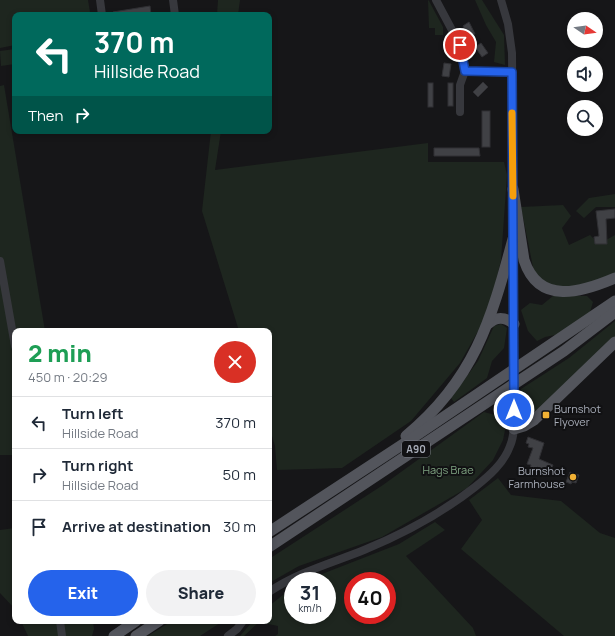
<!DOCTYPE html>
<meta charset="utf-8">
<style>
body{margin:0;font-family:Manrope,sans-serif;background:#f2f2f3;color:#1f2937;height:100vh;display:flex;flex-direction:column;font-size:15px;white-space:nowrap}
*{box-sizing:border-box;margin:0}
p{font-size:13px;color:#747a83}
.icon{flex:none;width:22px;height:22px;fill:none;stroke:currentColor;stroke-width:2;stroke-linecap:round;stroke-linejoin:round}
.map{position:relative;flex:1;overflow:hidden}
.details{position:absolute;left:12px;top:328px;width:260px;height:296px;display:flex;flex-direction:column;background:#fff;border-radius:8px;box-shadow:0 2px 6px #0003}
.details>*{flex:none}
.guide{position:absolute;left:12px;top:12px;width:260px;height:122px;border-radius:8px;box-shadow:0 2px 6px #0003;background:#00695c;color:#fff;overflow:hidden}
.needle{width:26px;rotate:103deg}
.tools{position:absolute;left:567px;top:12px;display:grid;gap:8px}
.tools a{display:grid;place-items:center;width:36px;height:36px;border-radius:50%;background:#fff;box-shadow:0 2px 6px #0003;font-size:20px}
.speed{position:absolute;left:284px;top:572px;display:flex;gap:8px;font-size:20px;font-weight:700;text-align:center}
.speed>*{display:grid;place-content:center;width:52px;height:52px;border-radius:50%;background:#fff;box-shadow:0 2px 6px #0003;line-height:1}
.speed small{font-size:10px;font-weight:400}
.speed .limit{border:6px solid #d22;background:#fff;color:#111}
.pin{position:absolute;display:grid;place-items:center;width:34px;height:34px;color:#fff;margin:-17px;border:2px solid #fff;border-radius:50%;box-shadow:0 1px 4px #0007}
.me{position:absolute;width:44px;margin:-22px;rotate:0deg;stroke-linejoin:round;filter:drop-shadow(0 0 3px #0008)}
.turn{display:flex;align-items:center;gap:14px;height:84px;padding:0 16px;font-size:18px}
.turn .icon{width:52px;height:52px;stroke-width:2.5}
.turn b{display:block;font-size:28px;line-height:34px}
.then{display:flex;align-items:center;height:38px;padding:0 16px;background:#0003;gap:8px;font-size:15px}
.round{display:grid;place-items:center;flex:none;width:42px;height:42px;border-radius:21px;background:#f2f2f3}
.overview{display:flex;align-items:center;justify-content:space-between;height:68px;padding:0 16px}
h1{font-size:24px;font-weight:800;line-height:30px;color:#1e9e55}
.primary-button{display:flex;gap:8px;margin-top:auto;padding:8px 16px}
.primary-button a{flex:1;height:46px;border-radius:24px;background:#2563eb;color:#fff;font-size:16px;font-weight:800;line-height:46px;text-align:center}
.primary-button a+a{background:#f2f2f3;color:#1f2937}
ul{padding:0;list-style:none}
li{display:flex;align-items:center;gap:12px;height:52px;padding:0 16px;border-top:1px solid #e0e1e3}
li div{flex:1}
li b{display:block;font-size:15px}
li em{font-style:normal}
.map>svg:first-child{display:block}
.green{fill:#1e261f;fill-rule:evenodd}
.building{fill:#404145;stroke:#303034}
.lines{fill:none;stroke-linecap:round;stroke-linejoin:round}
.minor{stroke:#37383d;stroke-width:8}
.major{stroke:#53555c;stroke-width:11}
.minor-bridge{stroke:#37383d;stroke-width:8}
.route-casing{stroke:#184099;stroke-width:10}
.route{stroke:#2563eb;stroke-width:7}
.slow{stroke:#f59e0b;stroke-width:7}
.poi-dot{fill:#f2b134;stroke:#111113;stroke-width:1.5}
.labels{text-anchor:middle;stroke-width:4;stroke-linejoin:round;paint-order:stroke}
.shield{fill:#111113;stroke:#7b7e86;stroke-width:1}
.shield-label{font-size:10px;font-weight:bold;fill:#a8adb8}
.poi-label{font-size:11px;fill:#a8adb8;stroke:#111113;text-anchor:start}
.park-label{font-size:11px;fill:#7fa381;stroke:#111113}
</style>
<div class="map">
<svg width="615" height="636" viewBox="0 0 615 636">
<rect width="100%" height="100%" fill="#161618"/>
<g class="green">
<polygon points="0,0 88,0 90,12 89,15 15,15 15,45 0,48"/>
<polygon points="218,0 240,0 238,15 217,15"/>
<polygon points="428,0 429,1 443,27 443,35 435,35 435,28 429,28"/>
<polygon points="475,0 482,0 504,35 505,65 494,62 496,42 486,25"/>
<polygon points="15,49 15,64 1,66 0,51"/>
<polygon points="4,85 45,331 15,331 15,490 12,455 0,455 0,86"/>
<polygon points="211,131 221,131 215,170 428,143 428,162 504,162 507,175 501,260 493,294 481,326 460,363 411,421 342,468 277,470 275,446 269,426 269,331 239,331 202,211"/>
<polygon points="615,194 615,207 596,207 584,218 576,211 589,198"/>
<polygon points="563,205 571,216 562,228 569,245 590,235 599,244 615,235 615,273 573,290 542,282 534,272 521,207"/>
<polygon points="553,296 587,296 593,302 590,312 560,334 545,337 537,341 528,331 521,310 530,303 542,305"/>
<polygon points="615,321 615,338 534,415 521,409 521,389 569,358"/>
<polygon points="501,324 507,328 504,348 492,361 487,378 454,402 451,398 478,361 494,326"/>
<polygon points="484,412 499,416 506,425 503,440 493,460 467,488 382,537 299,566 269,583 269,559 383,485"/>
<polygon points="498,478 511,495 561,501 600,533 615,538 615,636 564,636 461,549 482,520 469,500"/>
<path d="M435,522l10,8 -39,26 67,72 3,8h-201l3,-2v-8l-19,-4 -15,14h-4l13,-15h16v-15l24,-19v28h34v-34h-23l95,-37zM353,581h34v34h-34z"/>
<polygon points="15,528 15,609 0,593 0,530"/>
<polygon points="21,621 93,621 94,629 92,636 28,636"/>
<polygon points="172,621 223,621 200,636 148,636"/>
</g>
<g class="building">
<polygon points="150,6 151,15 113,15 113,12"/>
<polygon points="469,22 475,34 469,37 463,26"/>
<polygon points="481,43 488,53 482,57 475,47"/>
<polygon points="444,63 451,64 449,77 442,76"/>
<polygon points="483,82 488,87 478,97 473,92"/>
<rect x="428" y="83" width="5" height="24"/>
<rect x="448" y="83" width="5" height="23"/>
<rect x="482" y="111" width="8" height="36"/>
<polygon points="434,148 479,148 480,156 434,156"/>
<polygon points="615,209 615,218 606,219 607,244 595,244 594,237 599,236 596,211"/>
<polygon points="528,437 544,443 539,459 553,465 550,472 537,467 535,471 530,469 531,465 527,464 533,448 528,447 529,444 526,443"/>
<polygon points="570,472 579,475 576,483 572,482 571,484 566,482"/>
</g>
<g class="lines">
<g class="minor">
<polyline points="100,0 102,15"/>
<polyline points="173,0 175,15"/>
<polyline points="436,0 460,45 465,71 460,85 460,112"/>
<polyline points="501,0 508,24 512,53 513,193"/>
<polyline points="465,71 512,73"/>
<polyline points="513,217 514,340"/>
<polyline points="0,261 15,346"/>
<path d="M269,592c29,-20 63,-29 95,-42 39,-16 78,-37 111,-63 14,-11 29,-24 35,-41 5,-11 4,-25 4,-36"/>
<polyline points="60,621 62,636"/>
<polyline points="228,636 237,629 243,621"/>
</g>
<g class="major">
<path d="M513,189l11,71c15,46 58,32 91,18"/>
<path d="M488,324c9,-8 17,-7 26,0"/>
<polyline points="514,429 524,426 534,420 615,342"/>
<path d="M406,436c68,-56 85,-115 107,-197"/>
<polyline points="269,532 417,435 615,301"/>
<polyline points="269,547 564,351 615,312"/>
<polyline points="114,636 136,621"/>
<polyline points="136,636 159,621"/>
</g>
<polyline class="minor-bridge" points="514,340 514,410"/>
</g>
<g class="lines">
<defs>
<polyline id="route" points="460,45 465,71 512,72 514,410"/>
</defs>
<use href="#route" class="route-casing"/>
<use href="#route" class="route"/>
<polyline class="slow" points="512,113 513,196"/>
</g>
<g class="poi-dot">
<rect x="542" y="411" width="8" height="8" rx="2"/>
<circle cx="573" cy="477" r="4"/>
</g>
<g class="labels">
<rect class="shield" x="402" y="441" width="28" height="16" rx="3"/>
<g class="shield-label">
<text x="416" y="453">A90</text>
</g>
<g class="poi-label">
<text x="554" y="413">Burnshot<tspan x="554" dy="13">Flyover</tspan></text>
<text x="565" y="475" text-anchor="end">Burnshot<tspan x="565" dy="13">Farmhouse</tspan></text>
</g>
<g class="park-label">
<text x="448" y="474">Hags Brae</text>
</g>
</g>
</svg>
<div class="tools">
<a><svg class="needle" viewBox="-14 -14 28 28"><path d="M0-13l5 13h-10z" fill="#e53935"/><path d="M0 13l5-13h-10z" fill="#747a83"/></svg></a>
<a><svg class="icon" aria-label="sound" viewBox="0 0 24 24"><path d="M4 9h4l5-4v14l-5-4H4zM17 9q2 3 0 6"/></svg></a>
<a><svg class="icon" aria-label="search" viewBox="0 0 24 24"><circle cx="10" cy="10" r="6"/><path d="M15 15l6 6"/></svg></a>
</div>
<div class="speed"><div>31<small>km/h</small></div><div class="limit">40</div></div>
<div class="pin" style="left:460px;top:45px;background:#d93025"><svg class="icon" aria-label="arrive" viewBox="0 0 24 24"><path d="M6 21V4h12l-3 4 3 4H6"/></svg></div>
<svg class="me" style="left:514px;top:410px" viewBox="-20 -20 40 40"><circle r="17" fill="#2563eb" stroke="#fff" stroke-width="3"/><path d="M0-11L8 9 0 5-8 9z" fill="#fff"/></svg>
<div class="guide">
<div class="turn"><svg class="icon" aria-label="left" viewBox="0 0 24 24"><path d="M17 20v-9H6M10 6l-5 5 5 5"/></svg><div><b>370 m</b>Hillside Road</div></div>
<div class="then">Then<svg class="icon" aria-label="right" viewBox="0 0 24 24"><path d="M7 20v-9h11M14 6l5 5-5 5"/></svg></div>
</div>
<section class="details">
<div class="overview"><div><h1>2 min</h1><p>450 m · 20:29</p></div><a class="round" style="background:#d93025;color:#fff"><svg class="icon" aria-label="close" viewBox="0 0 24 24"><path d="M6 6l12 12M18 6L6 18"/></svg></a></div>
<ul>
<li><svg class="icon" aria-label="left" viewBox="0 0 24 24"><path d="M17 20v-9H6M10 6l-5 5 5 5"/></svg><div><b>Turn left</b><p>Hillside Road</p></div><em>370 m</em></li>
<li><svg class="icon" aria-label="right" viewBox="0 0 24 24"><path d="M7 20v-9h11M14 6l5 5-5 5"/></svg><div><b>Turn right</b><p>Hillside Road</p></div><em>50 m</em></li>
<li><svg class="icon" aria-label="arrive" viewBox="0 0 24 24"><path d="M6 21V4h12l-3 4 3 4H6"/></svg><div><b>Arrive at destination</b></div><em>30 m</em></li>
</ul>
<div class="primary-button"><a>Exit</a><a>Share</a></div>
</section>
</div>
